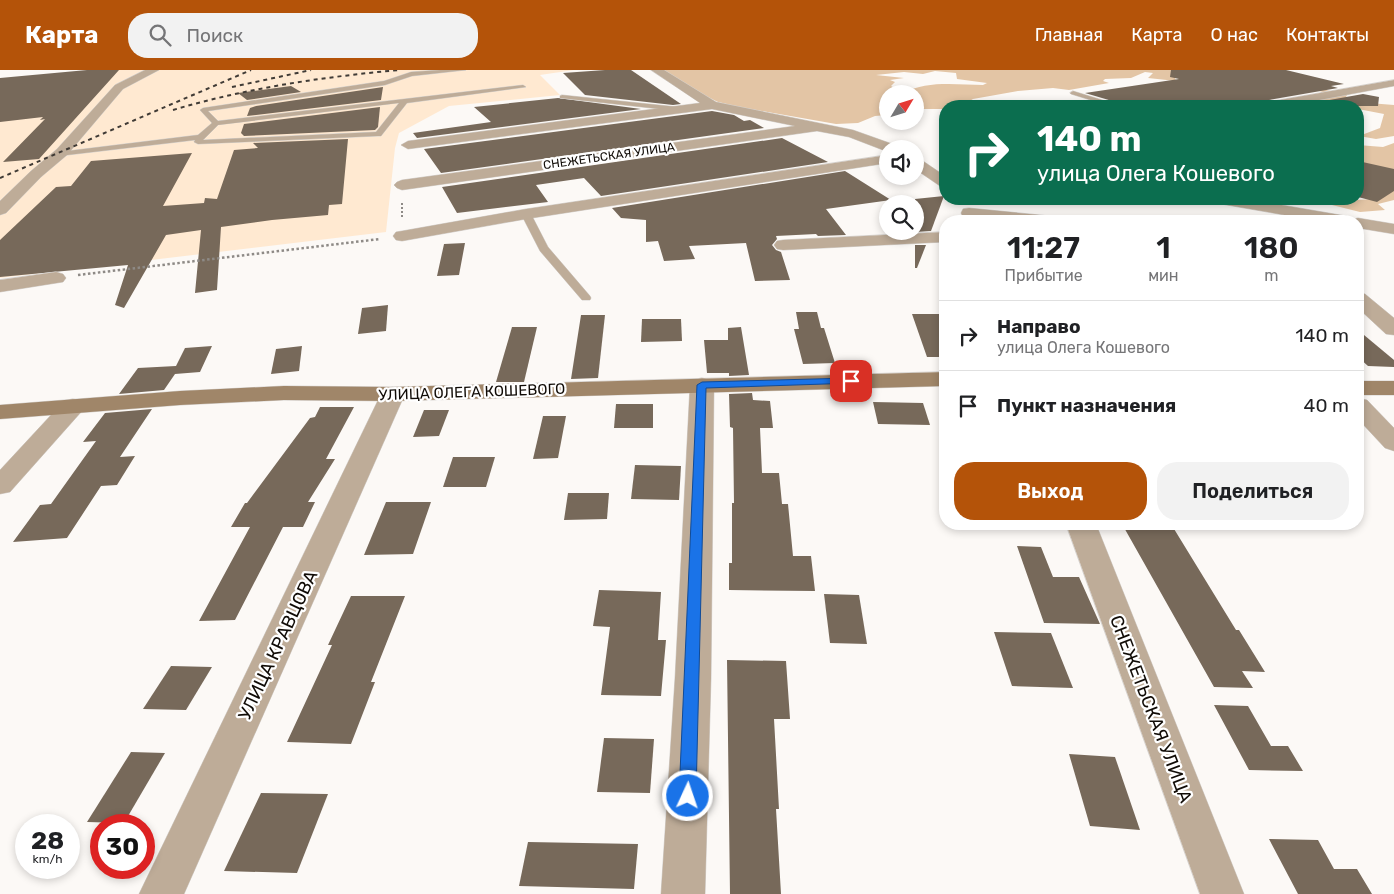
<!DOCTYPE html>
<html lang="ru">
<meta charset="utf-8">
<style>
body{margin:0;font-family:Rubik,sans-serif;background:#f2f2f2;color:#202124;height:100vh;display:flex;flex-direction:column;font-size:19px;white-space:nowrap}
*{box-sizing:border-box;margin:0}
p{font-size:16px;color:#757577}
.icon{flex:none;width:28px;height:28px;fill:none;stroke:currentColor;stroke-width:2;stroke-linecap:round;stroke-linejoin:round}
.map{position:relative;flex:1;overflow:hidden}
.panel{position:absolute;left:939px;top:145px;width:425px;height:315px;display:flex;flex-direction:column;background:#fff;border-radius:20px;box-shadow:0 2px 8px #0003}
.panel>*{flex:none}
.banner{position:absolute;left:939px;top:30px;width:425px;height:105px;border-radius:20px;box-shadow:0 2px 8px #0003;background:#0b6e4f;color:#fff;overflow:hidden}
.needle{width:32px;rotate:52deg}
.fabs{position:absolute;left:879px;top:15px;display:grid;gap:10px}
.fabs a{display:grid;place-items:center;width:45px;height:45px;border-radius:50%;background:#fff;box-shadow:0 2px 8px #0003;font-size:25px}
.speed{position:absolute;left:15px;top:744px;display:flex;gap:10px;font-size:25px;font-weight:700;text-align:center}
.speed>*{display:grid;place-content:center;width:65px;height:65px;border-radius:50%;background:#fff;box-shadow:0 2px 8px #0003;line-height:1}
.speed small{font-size:12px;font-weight:400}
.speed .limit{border:8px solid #d22;background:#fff;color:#111}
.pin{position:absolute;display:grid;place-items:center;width:42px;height:42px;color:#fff;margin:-21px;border-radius:10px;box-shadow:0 2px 8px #0006}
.me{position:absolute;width:55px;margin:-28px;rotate:3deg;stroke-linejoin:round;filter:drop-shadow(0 0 4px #0008)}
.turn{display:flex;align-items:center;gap:18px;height:105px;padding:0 15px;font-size:22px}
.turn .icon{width:65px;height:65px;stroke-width:2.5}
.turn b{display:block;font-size:35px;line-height:42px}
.eta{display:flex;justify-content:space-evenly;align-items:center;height:85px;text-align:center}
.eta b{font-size:30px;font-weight:600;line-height:35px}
.cta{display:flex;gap:10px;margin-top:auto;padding:10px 15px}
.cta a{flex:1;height:58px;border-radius:20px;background:#b45309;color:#fff;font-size:20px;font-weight:600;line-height:58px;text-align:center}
.cta a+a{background:#f2f2f2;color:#202124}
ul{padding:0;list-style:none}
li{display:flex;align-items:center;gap:15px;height:70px;padding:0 15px;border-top:1px solid #e0e0e0}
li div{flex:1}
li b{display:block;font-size:19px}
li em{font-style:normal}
header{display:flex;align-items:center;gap:30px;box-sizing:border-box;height:70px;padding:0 25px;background:#b45309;color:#fff}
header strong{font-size:24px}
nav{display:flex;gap:28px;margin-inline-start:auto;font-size:18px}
.search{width:350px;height:45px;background:#f2f2f2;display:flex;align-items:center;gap:12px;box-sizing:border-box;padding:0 18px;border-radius:20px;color:#757577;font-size:19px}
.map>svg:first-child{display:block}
.built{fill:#ffe9d1}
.green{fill:#e3c5a5;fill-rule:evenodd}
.building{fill:#77695a}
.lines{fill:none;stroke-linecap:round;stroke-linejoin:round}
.lane-casing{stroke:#d6d3d0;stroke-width:1}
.street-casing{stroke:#d6d3d0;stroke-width:1}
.secondary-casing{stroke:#d6d3d0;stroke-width:1}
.path-far1{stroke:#8e8a86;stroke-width:2;stroke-dasharray:2 2;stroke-linecap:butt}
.path{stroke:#8e8a86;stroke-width:2.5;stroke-dasharray:2.5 2.5;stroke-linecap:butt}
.lane{fill:#beac98;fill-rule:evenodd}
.street{fill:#beac98;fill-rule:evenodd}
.secondary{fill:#a08669;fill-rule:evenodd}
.rail{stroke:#403b36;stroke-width:2;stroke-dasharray:4 4;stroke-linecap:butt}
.route{fill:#1a73e8;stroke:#114b97}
.labels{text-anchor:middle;stroke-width:4.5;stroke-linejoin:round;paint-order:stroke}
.far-street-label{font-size:12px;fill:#100b06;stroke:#fff}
.street-label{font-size:15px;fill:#100b06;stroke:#fff}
.near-street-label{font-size:18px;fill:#100b06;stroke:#fff}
</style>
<header>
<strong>Карта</strong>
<div class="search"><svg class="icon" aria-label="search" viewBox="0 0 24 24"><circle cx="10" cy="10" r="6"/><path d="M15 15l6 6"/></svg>Поиск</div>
<nav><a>Главная</a><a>Карта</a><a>О нас</a><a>Контакты</a></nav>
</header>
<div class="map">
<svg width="1394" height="824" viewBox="0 0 1394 824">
<rect width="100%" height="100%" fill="#fcf9f6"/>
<polygon class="built" points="111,0 574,0 540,5 560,25 449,36 399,63 395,78 386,162 0,208 0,10"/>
<g class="green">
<path d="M652,0h520l4,11 -28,-3 5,-5 -8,-1 -14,6 -26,1 -2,2 6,2 -40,7 -16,-2 -35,3 -45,8 -12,7h-16v3h-30v-15h-27l-1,21 -12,1 -17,7 -22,1 -97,-17 -21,-5zM935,1l21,2 1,6 30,4 -4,2c-24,0 -57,-5 -79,8l-13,-7 4,-4 -5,-2 14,-2 -28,-3 28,-3 19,2z"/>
<polygon points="1305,15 1347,25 1344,31 1394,35 1394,66 1376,69 1359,66 1380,58 1384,44 1358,39 1358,36 1347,36 1316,29 1326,25 1323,22 1305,17"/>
<polygon points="1394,73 1394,130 1378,134 1385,140 1360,142 1332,135 1335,131 1374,129 1363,121 1358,122 1358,75 1383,77"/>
</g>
<g class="building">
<polygon points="87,0 119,0 39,89 3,92 45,49 40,50 43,47 0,52 0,8"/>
<polygon points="605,0 631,0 681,34 673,35 585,25 563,3"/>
<polygon points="1171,0 1286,0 1344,14 1331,16 1338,18 1269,30 1261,36 1121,36 1119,33 1085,23 1179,9 1170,7"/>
<polygon points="291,16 301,22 247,30 238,23"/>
<polygon points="383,17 381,30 247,46 250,38 256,36"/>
<polygon points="1363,24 1379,27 1378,36 1296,36"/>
<polygon points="558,28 641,39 417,68 413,63 491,52 474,37"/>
<polygon points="380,37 378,57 375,60 244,66 241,63 244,54"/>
<polygon points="712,41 734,45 744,51 750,50 764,58 441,103 424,79"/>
<polygon points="782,68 828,92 601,126 584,108 536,115 548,132 457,143 442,117"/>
<polygon points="348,69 342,134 329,135 328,145 272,150 221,157 217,220 195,223 201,160 166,165 124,238 115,235 128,195 0,207 0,170 56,117 71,116 91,91 192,83 163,136 204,133 205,128 217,129 234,80 258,78 253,73"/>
<polygon points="1358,91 1394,99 1394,121 1377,132 1358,127"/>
<polygon points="845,101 891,130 826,139 846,165 818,166 816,164 776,166 777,169 772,175 776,180 781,182 790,210 755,211 746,173 689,176 695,189 664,191 658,171 646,172 646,150 621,148 612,138"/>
<polygon points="944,126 931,161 915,162 915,129"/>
<polygon points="465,173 459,205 437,206 444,174"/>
<polygon points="915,175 926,175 917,198 915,198"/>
<polygon points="388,235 386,261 358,264 362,238"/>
<polygon points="796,242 817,242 821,258 824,258 835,293 803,294 794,259 799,259"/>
<polygon points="912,244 945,244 945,287 927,287"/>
<polygon points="581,245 605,245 598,308 571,309"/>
<polygon points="642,249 681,249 682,271 641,272"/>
<polygon points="512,257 537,257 524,312 496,312"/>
<polygon points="741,257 749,305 729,306 729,303 707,303 704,270 728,270 728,258"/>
<polygon points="1358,260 1394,290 1394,297 1368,296 1358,287"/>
<polygon points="212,276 200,302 175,304 164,320 119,324 138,298 176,296 185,278"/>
<polygon points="302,276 299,301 271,304 276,279"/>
<polygon points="752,323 753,330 770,331 773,358 760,358 762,403 779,403 782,434 788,434 793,486 811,486 815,521 729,520 729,493 732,493 732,433 734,433 733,358 730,357 729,324"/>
<polygon points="873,332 923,333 930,355 878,354"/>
<polygon points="616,334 653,334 653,358 614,358"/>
<polygon points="320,337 354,337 326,389 335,389 308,432 315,432 303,457 283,457 235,550 199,551 250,457 231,457 245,433 247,433 310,348 315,347"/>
<polygon points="152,339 120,387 135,386 117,415 101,416 67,468 13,472 40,435 51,434 96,371 83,372 105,343"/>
<polygon points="424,340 449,340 439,366 413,367"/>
<polygon points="543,346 566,346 558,388 533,389"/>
<polygon points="453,387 495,387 486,417 443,417"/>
<polygon points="635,395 681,396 679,430 631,429"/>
<polygon points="568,423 609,423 607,449 564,450"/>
<polygon points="386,432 431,432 413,484 364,485"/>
<polygon points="1122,454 1171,454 1236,560 1239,560 1265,602 1242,601 1253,618 1214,617"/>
<polygon points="1017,476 1041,477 1053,507 1079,507 1100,554 1044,553"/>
<polygon points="599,520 661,522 658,570 666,570 661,626 601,625 610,557 593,556"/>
<polygon points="824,524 859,525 867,574 830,573"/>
<polygon points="351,526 405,526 371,612 375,612 351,674 287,672 332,575 328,575"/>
<polygon points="994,562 1051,563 1073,618 1012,616"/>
<polygon points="727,590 786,591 790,649 774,649 779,739 776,739 781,824 730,824"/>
<polygon points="171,596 212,597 186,640 143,639"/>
<polygon points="1214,635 1248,636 1271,676 1288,676 1303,701 1249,700"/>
<polygon points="604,668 654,669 650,723 597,722"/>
<polygon points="131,682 165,683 124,753 87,752"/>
<polygon points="1069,684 1115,687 1140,760 1090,756"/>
<polygon points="261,723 328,724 297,803 224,801"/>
<polygon points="1269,769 1318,770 1334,799 1357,799 1372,824 1298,824"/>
<polygon points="528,772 638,774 634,819 519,816"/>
</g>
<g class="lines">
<defs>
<g id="lane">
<path d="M440,0h26l-54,6 -27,9 -177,26 10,10 305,-36 3,2 -119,16 -26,33h-3l-180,8 -4,-2 1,-2 -136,16 -4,-2 4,-2 139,-17 14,-12 -12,-13 3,-2 181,-27 27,-9zM399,33l-23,29 -173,8 15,-15z"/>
<polygon points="1073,21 1118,35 1119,36 1110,36 1071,24 1070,23"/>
<polygon points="562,25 678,37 681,39 678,41 560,28 560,26"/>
<polygon points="526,141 531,144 548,177 590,226 591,228 590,230 582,230 540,181 521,144"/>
</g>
<g id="street">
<polygon points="145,0 159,0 123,19 67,85 41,107 6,143 0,145 0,131 31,101 57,79 115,15"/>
<polygon points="651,0 664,0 716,32 853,60 898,76 900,79 888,79 888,82 849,67 817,61 402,120 397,118 394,115 397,112 402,110 795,56 712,39 408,79 401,75 408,71 700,33"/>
<polygon points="1394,10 1394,16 1287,36 1263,36 1269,32"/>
<polygon points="888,85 888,93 526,149 402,171 396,170 393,166 396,162 402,161 526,139"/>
<polygon points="915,88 920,89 945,106 945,118 940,116 915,99"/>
<polygon points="1213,129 1247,129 1346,146 1353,149 1358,148 1394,154 1394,164 1358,158 1358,151 1319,151 1221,134 1215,132"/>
<polygon points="969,138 1050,146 1056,147 1058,151 1002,151 963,147 961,143 963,139"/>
<polygon points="945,162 945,172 783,180 777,179 774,175 777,171 783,170"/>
<polygon points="56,202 63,204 66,208 63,212 0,222 0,210"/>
<polygon points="1358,222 1365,224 1394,248 1394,265 1386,264 1358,238"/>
<polygon points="702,308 710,310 714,315 711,608 705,824 661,824 675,608 690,315 694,310"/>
<polygon points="393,317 401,319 405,324 184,824 139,824 381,324 385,319"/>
<polygon points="1358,328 1367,330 1394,358 1394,381 1385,378 1358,349"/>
<polygon points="73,329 82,331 85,336 82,341 10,422 0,424 0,400 64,331"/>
<polygon points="1066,454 1096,454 1244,824 1200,824"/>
</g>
<g id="secondary">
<polygon points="945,302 945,316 393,331 284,330 180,335 0,349 0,335 180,321 284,316 393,317"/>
<rect x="1358" y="311" width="36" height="14"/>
</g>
</defs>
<use href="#lane" class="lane-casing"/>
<use href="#street" class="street-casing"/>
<use href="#secondary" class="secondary-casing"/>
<polyline class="path-far1" points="402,133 402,147"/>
<polyline class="path" points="78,205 380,169"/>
<use href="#lane" class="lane"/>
<use href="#street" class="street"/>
<use href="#secondary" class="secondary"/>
<g class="rail">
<polyline points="232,17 311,0"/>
<path d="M173,40c74,-22 149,-33 226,-40"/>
<polyline points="0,108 251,0"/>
</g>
</g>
<polygon class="route" points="851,308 856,311 855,313 706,318 696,726 694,731 688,733 682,731 679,726 697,315 702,312"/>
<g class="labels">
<g class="far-street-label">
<text transform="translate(609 86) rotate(-8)" y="4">СНЕЖЕТЬСКАЯ УЛИЦА</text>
</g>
<g class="street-label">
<text transform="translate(472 322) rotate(-2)" y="5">УЛИЦА ОЛЕГА КОШЕВОГО</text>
</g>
<g class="near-street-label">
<text transform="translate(278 575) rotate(-65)" y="6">УЛИЦА КРАВЦОВА</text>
<text transform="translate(1151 639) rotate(69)" y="6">СНЕЖЕТЬСКАЯ УЛИЦА</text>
</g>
</g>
</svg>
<div class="fabs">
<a><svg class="needle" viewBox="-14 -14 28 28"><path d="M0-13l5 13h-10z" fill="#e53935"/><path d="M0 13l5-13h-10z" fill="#757577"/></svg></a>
<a><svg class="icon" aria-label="sound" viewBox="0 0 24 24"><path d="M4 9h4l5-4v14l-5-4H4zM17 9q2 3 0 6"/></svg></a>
<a><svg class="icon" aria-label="search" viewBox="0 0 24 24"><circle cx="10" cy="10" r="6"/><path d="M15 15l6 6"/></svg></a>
</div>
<div class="speed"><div>28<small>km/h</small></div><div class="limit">30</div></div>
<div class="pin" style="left:851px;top:311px;background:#d93025"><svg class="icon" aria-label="arrive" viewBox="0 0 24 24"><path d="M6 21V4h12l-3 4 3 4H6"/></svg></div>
<svg class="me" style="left:688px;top:726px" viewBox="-20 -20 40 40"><circle r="17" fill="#1a73e8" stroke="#fff" stroke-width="3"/><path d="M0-11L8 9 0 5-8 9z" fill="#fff"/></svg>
<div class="banner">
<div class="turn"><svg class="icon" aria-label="right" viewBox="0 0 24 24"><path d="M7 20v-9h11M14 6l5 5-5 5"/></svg><div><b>140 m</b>улица Олега Кошевого</div></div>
</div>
<section class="panel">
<div class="eta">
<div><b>11:27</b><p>Прибытие</p></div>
<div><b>1</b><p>мин</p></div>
<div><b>180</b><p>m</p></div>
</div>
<ul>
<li><svg class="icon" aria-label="right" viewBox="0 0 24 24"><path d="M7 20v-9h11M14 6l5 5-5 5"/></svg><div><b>Направо</b><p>улица Олега Кошевого</p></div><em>140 m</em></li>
<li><svg class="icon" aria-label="arrive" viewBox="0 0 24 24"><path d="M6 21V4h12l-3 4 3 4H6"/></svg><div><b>Пункт назначения</b></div><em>40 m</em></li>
</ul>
<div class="cta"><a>Выход</a><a>Поделиться</a></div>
</section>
</div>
